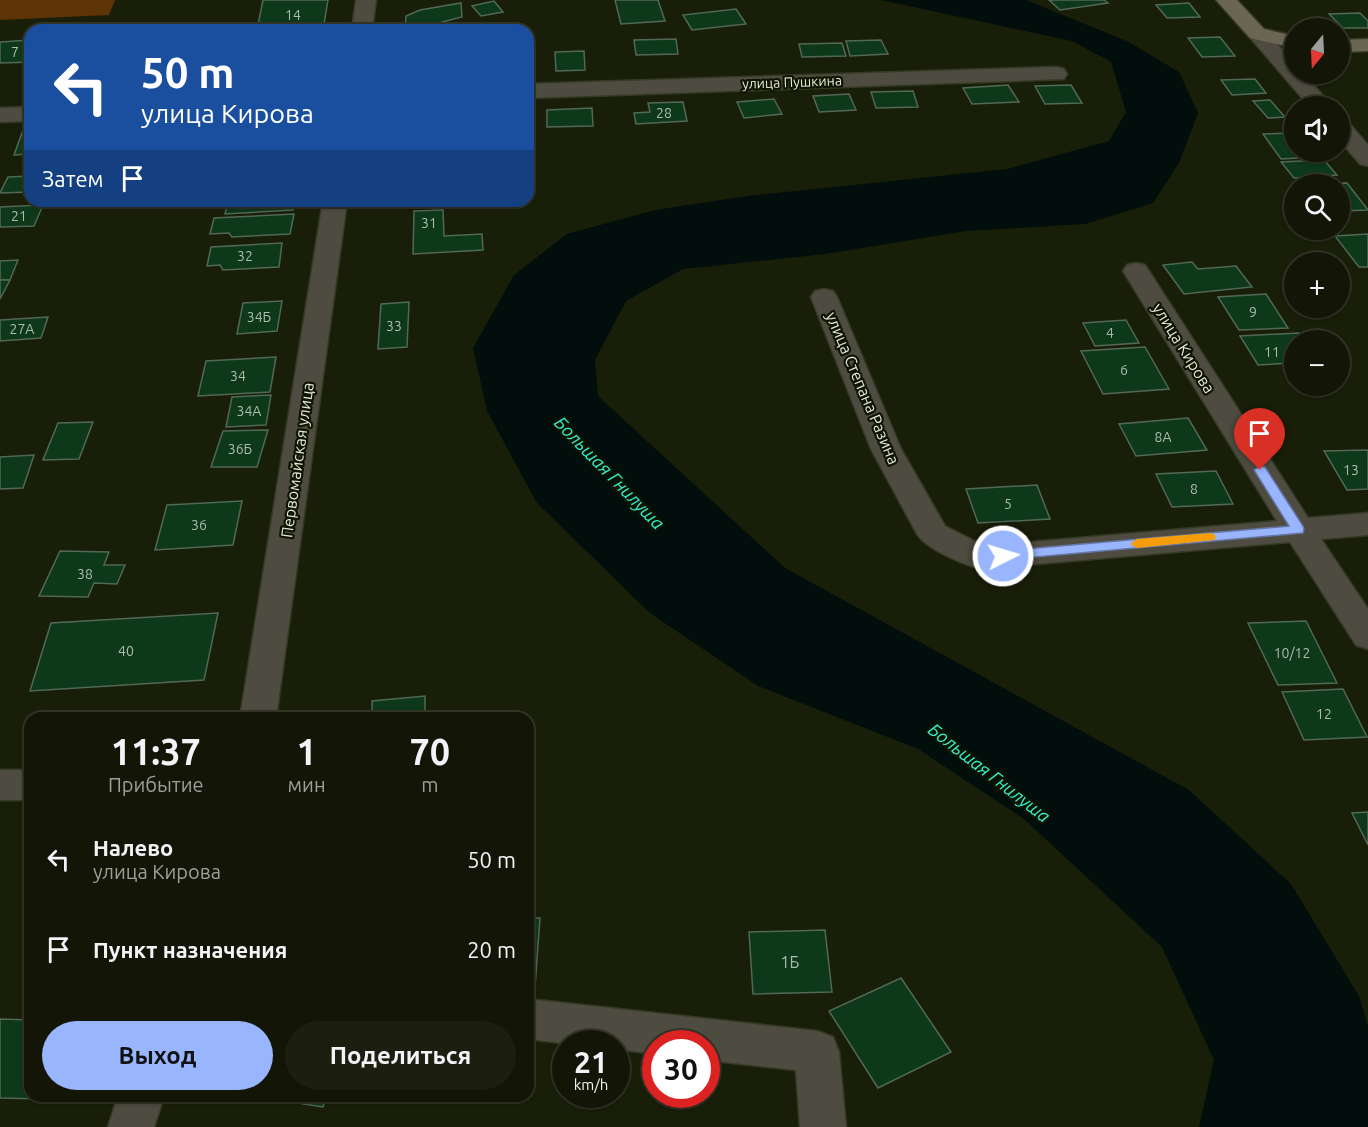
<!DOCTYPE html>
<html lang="ru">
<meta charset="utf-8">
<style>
body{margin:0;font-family:Ubuntu,sans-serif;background:#1c1f10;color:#f1f3f6;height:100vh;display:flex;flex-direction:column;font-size:22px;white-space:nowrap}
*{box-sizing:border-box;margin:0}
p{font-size:20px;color:#9d9f9b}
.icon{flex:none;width:33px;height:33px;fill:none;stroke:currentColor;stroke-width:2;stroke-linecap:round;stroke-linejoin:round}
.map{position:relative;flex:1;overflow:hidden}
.side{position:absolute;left:24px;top:712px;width:510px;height:390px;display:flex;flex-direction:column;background:#131606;border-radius:18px;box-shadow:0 2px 4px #0004,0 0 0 2px #323528}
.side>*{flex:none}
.banner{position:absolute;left:24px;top:24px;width:510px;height:183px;border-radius:18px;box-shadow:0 2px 4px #0004,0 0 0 2px #323528;background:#1a4fa0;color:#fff;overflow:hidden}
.needle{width:39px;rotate:198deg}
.tools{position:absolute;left:1284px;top:18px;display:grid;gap:12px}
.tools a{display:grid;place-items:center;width:66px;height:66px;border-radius:50%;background:#131606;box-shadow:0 2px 4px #0004,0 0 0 2px #323528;font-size:30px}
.speed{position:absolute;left:552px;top:1030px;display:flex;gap:12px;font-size:30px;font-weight:700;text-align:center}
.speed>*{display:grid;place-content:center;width:78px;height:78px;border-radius:50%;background:#131606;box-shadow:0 2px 4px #0004,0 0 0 2px #323528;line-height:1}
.speed small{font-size:15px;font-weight:400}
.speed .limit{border:9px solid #d22;background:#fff;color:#111}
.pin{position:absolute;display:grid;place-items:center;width:51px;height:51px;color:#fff;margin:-62px -26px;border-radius:50% 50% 50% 0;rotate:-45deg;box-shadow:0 0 6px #0007}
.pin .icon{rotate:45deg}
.me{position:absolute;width:66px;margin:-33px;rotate:85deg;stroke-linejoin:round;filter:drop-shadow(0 0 4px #0008)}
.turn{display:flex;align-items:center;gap:21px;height:126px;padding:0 18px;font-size:27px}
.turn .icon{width:78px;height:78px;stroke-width:2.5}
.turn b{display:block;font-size:42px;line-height:51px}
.then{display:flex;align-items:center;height:57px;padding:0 18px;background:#0003;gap:12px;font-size:22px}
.eta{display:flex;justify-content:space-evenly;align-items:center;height:102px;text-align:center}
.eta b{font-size:36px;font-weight:600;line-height:42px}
.action{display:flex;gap:12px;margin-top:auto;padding:12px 18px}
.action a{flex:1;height:69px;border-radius:36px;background:#99b5fd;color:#111;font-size:24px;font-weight:600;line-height:69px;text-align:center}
.action a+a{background:#1c1f10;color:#f1f3f6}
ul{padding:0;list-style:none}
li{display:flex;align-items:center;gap:18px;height:90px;padding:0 18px}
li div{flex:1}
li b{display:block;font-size:22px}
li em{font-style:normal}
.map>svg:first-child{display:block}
.green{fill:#5d3405}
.water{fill:#010e0b}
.building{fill:#0d381a;stroke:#526856;stroke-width:1.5}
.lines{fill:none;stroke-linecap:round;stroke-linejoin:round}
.minor-casing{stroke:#353a25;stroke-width:3}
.secondary-casing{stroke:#353a25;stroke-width:3}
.minor{fill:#4e4b40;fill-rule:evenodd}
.secondary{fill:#6b6554;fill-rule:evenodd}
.route{fill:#99b5fd;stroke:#6376a4;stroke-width:1.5}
.slow{fill:#f59e0b}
.labels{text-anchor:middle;stroke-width:4.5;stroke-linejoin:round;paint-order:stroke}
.number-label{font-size:14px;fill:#aebcaa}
.far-street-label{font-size:14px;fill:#e4e8da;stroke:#101502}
.street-label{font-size:16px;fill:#e4e8da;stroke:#101502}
.near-number-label{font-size:16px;fill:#aebcaa}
.water-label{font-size:18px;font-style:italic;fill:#34f0d4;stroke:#101502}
</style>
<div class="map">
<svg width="1368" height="1127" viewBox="0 0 1368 1127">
<rect width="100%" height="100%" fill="#191e08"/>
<polygon class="green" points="0,0 115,0 109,15 0,20"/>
<polygon class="water" points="881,0 1026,0 1129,42 1179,72 1198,113 1179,163 1153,203 1086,224 966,231 825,254 683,269 626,301 595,360 598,396 785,568 1189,790 1291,884 1359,996 1368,1026 1368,1127 1199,1127 1214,1060 1162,947 1024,819 918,749 758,686 650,613 537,503 487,411 473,348 514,275 567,234 655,210 748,196 1007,169 1109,141 1126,112 1111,62 1072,41"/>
<g class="building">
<polygon points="263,0 328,0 323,30 257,30"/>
<polygon points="615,0 658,0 665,21 621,24"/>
<polygon points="1049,0 1104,0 1108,3 1060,10"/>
<polygon points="494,1 503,12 481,16 472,6"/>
<polygon points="461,3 462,17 442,22 442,30 405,30 406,16 420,10"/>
<polygon points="1189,3 1200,17 1167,18 1156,5"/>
<polygon points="736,9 746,24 692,30 683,15"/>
<polygon points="1360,13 1368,21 1368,28 1343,28 1329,14"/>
<polygon points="1220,37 1235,56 1202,57 1188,38"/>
<polygon points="676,39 678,54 636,55 634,40"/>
<polygon points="30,40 30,62 0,63 0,42"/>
<polygon points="881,40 888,54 850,56 846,41"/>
<polygon points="842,43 846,56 802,57 799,44"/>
<polygon points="584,51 585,70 556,71 555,52"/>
<polygon points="1255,79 1266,93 1232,95 1221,80"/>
<polygon points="1008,85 1019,102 972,104 963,88"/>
<polygon points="1071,85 1082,103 1045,104 1035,86"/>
<polygon points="913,91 918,107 876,108 871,92"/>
<polygon points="849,94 856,110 819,112 813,96"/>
<polygon points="774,99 782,114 744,118 737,102"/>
<polygon points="1270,100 1285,117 1268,118 1253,101"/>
<polygon points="683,102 687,121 636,124 634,113 650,112 648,103"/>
<polygon points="592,108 593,126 547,127 547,110"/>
<polygon points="30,121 30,154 14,155 26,122"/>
<polygon points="1294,133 1294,152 1311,152 1316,157 1281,159 1263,134"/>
<polygon points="1324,160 1337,175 1294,178 1281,162"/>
<polygon points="30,176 30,192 0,193 8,177"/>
<polygon points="1347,183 1368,210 1340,211 1340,184 1300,184"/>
<polygon points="228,201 295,201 293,210 225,214"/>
<polygon points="43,205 34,226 0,227 0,207"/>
<polygon points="443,210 444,236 482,234 483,250 413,254 414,211"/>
<polygon points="294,214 290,234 232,237 229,233 210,234 214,218"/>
<polygon points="1368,234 1368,267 1359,267 1335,236"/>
<polygon points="282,243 279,267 223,270 220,265 207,266 211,247"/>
<polygon points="18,260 10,280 0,280 0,261"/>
<polygon points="1192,262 1198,269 1236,266 1252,287 1184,294 1163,265"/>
<polygon points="0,280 10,280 0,299"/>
<polygon points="1266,294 1288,328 1239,330 1218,297"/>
<polygon points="282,301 277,331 237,334 243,303"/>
<polygon points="409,302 407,347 378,349 381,304"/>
<polygon points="48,317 41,338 0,341 0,320"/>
<polygon points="1126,320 1139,343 1095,346 1083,323"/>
<polygon points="1299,333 1305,340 1294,340 1294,366 1292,363 1258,365 1240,336"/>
<polygon points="1145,347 1169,389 1103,394 1081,351"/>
<polygon points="276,357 270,392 198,396 206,361"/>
<polygon points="271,395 266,425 226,427 232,397"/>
<polygon points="1188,418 1207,450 1136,456 1119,424"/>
<polygon points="93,422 79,459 43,460 58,423"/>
<polygon points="268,430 257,467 211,467 223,431"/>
<polygon points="1368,450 1368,489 1347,490 1324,451"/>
<polygon points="34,455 23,488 0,489 0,457"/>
<polygon points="1216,471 1233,504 1172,507 1156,474"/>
<polygon points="1037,485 1050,519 978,523 966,489"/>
<polygon points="242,501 233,545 155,550 167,505"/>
<polygon points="60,551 109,552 104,565 125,565 117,584 94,583 88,597 39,596"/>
<polygon points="218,613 204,680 30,691 51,623"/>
<polygon points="1306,621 1337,683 1278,685 1248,623"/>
<polygon points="1343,689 1367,737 1304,740 1282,692"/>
<polygon points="425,696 425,718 372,718 372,701"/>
<polygon points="1368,812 1368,845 1352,813"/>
<polygon points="528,918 540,918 535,987 528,987"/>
<polygon points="825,930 832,992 753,994 749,932"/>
<polygon points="901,978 951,1052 878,1088 829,1011"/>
<polygon points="0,1019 30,1020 30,1096 42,1096 41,1099 0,1098"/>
<polygon points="252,1096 326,1096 323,1107"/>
</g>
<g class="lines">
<defs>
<g id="minor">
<polygon points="356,0 376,0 372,30 352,30"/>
<polygon points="1257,28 1264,30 1294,63 1294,74 1304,74 1332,106 1309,106 1247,34 1250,30"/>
<polygon points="1056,67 1064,69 1067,74 1064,79 528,98 528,84"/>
<polygon points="30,107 30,121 0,122 0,108"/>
<polygon points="1340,120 1348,122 1368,145 1368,166 1360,164 1340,141"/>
<polygon points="323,201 347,201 276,718 240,718"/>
<path d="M1136,263l9,2 4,6 159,247 60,-5v22l-47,4 47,70v40l-12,-4 -66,-103 -310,27c-17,-5 -54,-20 -63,-35l-46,-85 -60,-152 4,-6 9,-2 9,2 4,6 64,152 44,77 39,20 293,-25 -154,-250 4,-6z"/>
<rect x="0" y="770" width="30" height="30"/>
<polygon points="528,999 817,1031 833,1037 839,1052 846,1127 800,1127 796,1070 706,1060 706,1044 656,1044 656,1054 616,1049 616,1044 571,1044 528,1039"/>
<polygon points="118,1096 164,1096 154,1127 108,1127"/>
</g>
<g id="secondary">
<polygon points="1216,0 1237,0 1264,29 1294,36 1294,48 1250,38"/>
<polygon points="1368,39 1368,51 1340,52 1340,40"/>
</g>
</defs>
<use href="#minor" class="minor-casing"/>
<use href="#secondary" class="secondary-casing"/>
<use href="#minor" class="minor"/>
<use href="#secondary" class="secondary"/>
</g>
<polygon class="route" points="1260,466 1265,467 1303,526 1304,529 1303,533 1003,560 996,556 1003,551 1289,526 1254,470"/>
<polygon class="slow" points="1210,533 1214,534 1216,537 1214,540 1137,548 1130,544 1137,539"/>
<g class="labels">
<g class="number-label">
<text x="293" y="20">14</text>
<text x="15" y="57">7</text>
<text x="664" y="118">28</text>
<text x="19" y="221">21</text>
<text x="429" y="228">31</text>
<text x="245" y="261">32</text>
<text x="1253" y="317">9</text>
<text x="259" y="322">34Б</text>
<text x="394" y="331">33</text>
<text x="22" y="334">27А</text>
<text x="1110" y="338">4</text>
<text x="1272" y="357">11</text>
<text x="1124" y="375">6</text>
<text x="238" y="381">34</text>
<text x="249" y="416">34А</text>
<text x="1163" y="442">8А</text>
<text x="240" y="454">36Б</text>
<text x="1351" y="475">13</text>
<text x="1194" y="494">8</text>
<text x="1008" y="509">5</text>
<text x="199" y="530">36</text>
<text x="85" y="579">38</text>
<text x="126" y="656">40</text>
<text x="1292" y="658">10/12</text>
<text x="1324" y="719">12</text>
</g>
<g class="far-street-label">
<text transform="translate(792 82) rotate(-2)" y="5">улица Пушкина</text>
</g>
<g class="street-label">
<text transform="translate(1184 348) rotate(58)" y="6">улица Кирова</text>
<text transform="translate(863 388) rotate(67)" y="6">улица Степана Разина</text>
<text transform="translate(297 460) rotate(-82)" y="6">Первомайская улица</text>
</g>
<g class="near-number-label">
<text x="790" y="968">1Б</text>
</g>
<g class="water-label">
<text transform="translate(609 473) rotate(46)" y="6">Большая Гнилуша</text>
<text transform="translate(989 773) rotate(38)" y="6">Большая Гнилуша</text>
</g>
</g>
</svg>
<div class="tools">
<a><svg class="needle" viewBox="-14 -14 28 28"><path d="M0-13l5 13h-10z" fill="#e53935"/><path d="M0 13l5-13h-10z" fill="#9d9f9b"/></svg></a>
<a><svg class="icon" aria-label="sound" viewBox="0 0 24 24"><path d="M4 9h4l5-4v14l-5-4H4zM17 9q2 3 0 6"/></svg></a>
<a><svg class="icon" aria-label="search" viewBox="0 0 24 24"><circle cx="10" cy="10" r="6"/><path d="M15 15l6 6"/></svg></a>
<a>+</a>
<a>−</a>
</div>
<div class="speed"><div>21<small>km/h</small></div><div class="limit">30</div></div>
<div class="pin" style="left:1260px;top:470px;background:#d93025"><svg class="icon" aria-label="arrive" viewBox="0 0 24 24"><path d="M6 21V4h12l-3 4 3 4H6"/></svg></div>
<svg class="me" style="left:1003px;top:556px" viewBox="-20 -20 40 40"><circle r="17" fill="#99b5fd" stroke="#fff" stroke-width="3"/><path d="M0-11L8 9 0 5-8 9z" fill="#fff"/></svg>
<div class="banner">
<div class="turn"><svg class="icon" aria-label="left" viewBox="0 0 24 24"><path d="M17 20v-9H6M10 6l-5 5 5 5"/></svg><div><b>50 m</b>улица Кирова</div></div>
<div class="then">Затем<svg class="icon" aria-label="arrive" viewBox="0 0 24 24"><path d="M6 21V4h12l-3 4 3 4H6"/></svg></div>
</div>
<section class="side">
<div class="eta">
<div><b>11:37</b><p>Прибытие</p></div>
<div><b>1</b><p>мин</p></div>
<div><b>70</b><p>m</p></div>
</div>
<ul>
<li><svg class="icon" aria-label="left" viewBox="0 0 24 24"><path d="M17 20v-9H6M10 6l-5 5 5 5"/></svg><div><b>Налево</b><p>улица Кирова</p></div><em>50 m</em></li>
<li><svg class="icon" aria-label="arrive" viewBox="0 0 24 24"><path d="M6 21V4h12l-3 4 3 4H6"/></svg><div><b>Пункт назначения</b></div><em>20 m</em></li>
</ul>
<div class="action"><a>Выход</a><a>Поделиться</a></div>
</section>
</div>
